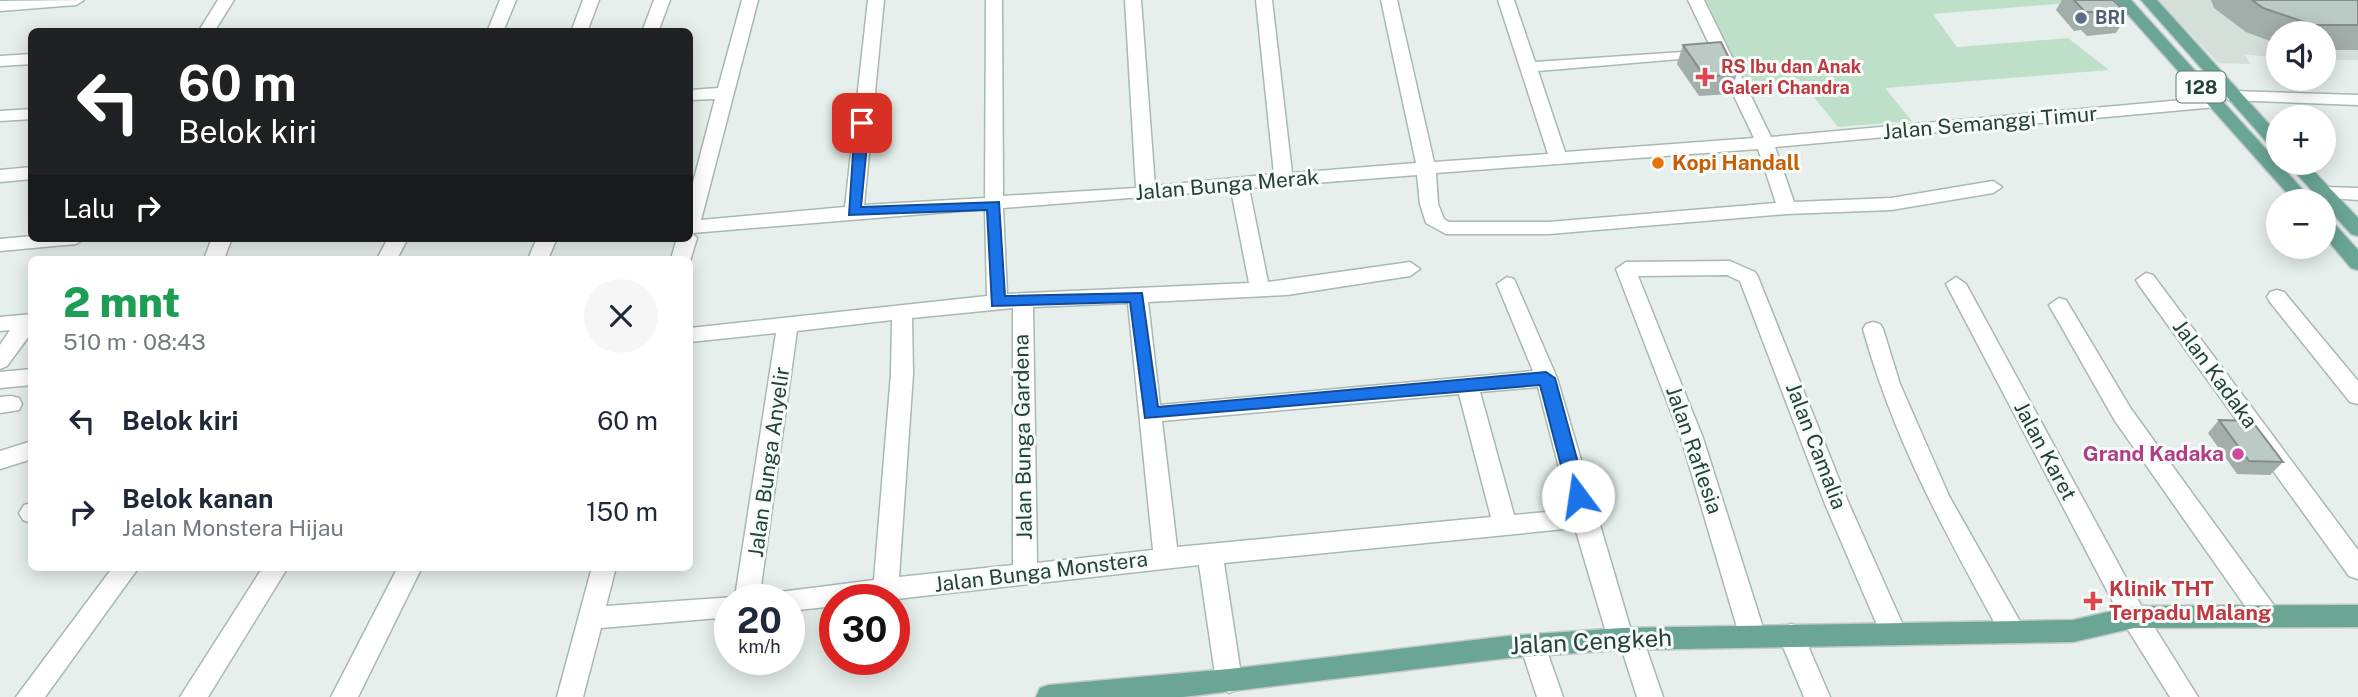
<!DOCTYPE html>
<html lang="id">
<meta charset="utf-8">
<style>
body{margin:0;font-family:"Public Sans",sans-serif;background:#f6f6f7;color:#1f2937;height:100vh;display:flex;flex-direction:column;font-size:26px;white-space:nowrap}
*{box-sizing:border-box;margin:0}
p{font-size:23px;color:#747a83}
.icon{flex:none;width:38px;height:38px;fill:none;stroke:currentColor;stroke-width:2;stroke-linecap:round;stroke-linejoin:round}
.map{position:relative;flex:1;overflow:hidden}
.side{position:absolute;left:28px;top:256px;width:665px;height:315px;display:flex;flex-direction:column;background:#fff;border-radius:10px;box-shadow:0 4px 18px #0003}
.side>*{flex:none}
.banner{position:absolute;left:28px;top:28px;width:665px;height:214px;border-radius:10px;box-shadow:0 4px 18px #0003;background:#202124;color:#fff;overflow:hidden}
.tools{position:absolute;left:2266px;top:21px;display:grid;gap:14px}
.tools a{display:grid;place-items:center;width:70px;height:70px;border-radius:50%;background:#fff;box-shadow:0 4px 18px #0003;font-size:35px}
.speed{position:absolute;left:714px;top:584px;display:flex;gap:14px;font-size:35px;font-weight:700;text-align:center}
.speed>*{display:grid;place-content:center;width:91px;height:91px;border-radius:50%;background:#fff;box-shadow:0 4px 18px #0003;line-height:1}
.speed small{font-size:18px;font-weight:400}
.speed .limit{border:10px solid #d22;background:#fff;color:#111}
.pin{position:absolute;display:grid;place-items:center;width:60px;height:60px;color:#fff;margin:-30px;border-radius:14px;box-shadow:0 4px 10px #0006}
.me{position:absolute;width:77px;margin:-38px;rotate:346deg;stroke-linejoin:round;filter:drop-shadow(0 0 5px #0008)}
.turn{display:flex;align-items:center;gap:24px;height:147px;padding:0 35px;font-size:32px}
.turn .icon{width:91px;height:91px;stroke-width:2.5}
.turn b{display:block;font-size:49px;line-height:60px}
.then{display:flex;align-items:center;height:66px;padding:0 35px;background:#0003;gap:14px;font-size:26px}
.round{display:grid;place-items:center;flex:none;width:74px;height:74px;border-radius:37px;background:#f6f6f7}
.summary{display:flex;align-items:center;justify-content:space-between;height:119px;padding:0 35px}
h1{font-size:42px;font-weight:800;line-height:52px;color:#1e9e55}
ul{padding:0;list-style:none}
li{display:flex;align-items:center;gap:21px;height:91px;padding:0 35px}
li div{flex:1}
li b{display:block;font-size:26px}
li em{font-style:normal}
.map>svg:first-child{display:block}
.built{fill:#d4dfda}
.green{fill:#bfe0c8}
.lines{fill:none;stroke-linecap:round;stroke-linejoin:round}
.minor-casing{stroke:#a8b8b2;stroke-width:3}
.major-casing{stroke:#c2cac8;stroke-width:3}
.minor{fill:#fff;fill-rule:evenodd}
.major{fill:#6aa596;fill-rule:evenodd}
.wall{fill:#a1aea9}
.building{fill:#bbcac4;stroke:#838d89;stroke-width:2}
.route{fill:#1a73e8;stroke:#114b97;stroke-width:2}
.service-dot{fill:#5c6f8a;stroke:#f7fbf9;stroke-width:2.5}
.health-dot{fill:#e0444e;stroke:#f7fbf9;stroke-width:2.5}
.food-dot{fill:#e8710a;stroke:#f7fbf9;stroke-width:2.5}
.hotel-dot{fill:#d1479c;stroke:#f7fbf9;stroke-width:2.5}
.labels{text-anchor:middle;stroke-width:6;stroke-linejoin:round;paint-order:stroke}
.far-service-label{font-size:18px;font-weight:bold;fill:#4e5e75;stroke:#f7fbf9;text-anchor:start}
.far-health-label{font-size:18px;font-weight:bold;fill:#be3a42;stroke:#f7fbf9;text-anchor:start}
.shield{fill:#f7fbf9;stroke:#637a73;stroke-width:2}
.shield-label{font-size:19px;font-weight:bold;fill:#24423a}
.street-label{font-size:21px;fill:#24423a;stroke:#f7fbf9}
.food-label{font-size:21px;font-weight:bold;fill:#c56008;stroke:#f7fbf9;text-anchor:start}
.hotel-label{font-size:21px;font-weight:bold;fill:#b23c85;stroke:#f7fbf9;text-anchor:end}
.health-label{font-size:21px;font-weight:bold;fill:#be3a42;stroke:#f7fbf9;text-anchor:start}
.near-street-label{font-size:24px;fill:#24423a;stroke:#f7fbf9}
</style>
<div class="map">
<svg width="2358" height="697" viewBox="0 0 2358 697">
<rect width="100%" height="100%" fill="#e6efeb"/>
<polygon class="built" points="2158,0 2358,0 2358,60 2324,60 2324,33 2278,33 2278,58 2244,54 2251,64 2218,63"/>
<polygon class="green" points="1706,0 2107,0 1933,14 1957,47 2068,38 2109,70 1885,88 1912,121 1838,127 1799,79 1744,84"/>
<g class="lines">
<defs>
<g id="minor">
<polygon points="84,0 76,5 0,11 0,1"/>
<polygon points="218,0 234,0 214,32 198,32"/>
<polygon points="500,0 516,0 503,32 487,32"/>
<polygon points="583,0 599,0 587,32 571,32"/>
<polygon points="654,0 670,0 658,32 642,32"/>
<path d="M742,0h16l-57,220 144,-13 23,-207h16l-20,205 121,-7 1,-198h16l1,196 133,-8 -11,-188h16l14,186 119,-12 -18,-174h16l20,173 124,-10 -35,-163h16l37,162 114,-8 -50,-154h16l21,62 177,-12 -24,-50h16l67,137 445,-40 9,5 -9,5 -441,40 19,55 97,-4 102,-17 9,6 -9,6 -102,17 -104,4 -238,20h-103l-20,-11 -6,-19 -3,-29 -168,13 19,94 142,-20 10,7 -10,7 -123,19 -139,7 12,103 373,-34 -36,-87 10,-7 7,2 43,99 73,249 10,3 23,67h-26l-15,-47 -10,-3 -4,-8 -33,-111 -351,35 18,118 -4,8 -9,4 -9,-4 -4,-8 -17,-116 -312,35h-52v6l-46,5v-11h-12l3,-8 94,-12 17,-206 1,-54 -95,11 -38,269h-29v17l-129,11 -18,69h-26l35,-130h24l-10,39 129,-9 41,-264 -86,9v-14l297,-32 -2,-87 -293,24 5,5 -7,23 -19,-2 6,-21h13v-44l25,-95 -25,1v-10l28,-2zM1715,56l39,82 -189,14 -27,-81zM1758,149l18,54 -227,19h-100l-5,-3 -6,-15 -2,-31zM1231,190l18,93 -242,11 -4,-86zM1128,303l25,247 -116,13 -4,-256zM1013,308v257l-114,12 14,-203 -1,-56zM1538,387l32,123 -56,5 -34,-123zM1459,394l32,123 -314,30 -15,-126z"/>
<polygon points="32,54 32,64 0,66 0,56"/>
<polygon points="2234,91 2358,95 2358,105 2228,100 2226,96 2228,92"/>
<polygon points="32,109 32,119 0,121 0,111"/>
<polygon points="32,167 32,179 0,182 0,170"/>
<polygon points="2324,187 2358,188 2358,200 2317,197 2315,193 2317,189"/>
<polygon points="32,236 32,238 86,238 76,244 0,251 0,239"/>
<polygon points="212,238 232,238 224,259 204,259"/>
<polygon points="388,238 408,238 397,259 377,259"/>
<polygon points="537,238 557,238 548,259 528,259"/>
<polygon points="1730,261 1755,272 1758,277 1849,504 1907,634 1903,642 1894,645 1885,642 1881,634 1825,504 1740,281 1727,275 1638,276 1703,438 1765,634 1761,642 1752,645 1743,642 1739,634 1681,438 1616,269 1626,262"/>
<polygon points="2146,273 2153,275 2358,550 2358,579 2349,576 2139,285 2136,280"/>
<polygon points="1956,277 1966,284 2143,609 2198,697 2170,697 2125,625 1946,284"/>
<polygon points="2277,290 2284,292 2358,381 2358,404 2350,402 2270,302 2267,297 2270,292"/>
<polygon points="2059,298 2066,300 2131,409 2275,607 2279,615 2275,623 2266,626 2257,623 2115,421 2049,305"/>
<polygon points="32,314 32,332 7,366 0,369 0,345 10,330 0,331 0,317"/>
<path d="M1873,322l7,2 3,5 17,55 49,112 77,136 -4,8 -9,3 -9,-3c-57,-104 -109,-196 -141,-311l3,-5z"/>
<polygon points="32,369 32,385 0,388 0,372"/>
<polygon points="11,396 19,398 22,404 19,410 0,413 0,397"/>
<polygon points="32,441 32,459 0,469 0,451"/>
<polygon points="32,503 32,522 31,523 23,520 19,513 24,505"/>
<polygon points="113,567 139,567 45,697 16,697"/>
<polygon points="263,567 288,567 208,697 180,697"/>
<polygon points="398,567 422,567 358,697 331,697"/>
<polygon points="1791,624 1800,627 1830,697 1804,697 1778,635 1782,627"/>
<polygon points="1533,634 1542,637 1563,697 1537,697 1520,645 1524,637"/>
</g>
<g id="major">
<polygon points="2115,0 2131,0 2313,201 2294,201"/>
<polygon points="2141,0 2157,0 2278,134 2278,149 2272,148"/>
<polygon points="2287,163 2306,163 2358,218 2358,236 2351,234"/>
<polygon points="2324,218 2331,220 2358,250 2358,270 2351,268 2324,236"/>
<polygon points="2358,605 2358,627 2134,628 2073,642 1621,650 1508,658 1183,697 1036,697 1040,688 1049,685 1229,669 1508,636 1621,628 2073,620 2134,606"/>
</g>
</defs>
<use href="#minor" class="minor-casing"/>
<use href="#major" class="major-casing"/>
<use href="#minor" class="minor"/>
<use href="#major" class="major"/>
</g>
<g class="wall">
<polygon points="2062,0 2113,0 2128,14 2116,33 2087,36 2081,30 2074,31 2056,10"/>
<polygon points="2211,0 2358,0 2358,50 2324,50 2324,33 2278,33 2278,44 2246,32 2214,8"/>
<polygon points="1683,45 1737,74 1730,94 1699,96 1677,64"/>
<polygon points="2219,420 2283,462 2270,475 2237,474 2208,433"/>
</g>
<g class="building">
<polygon points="2074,0 2113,0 2128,14 2098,17 2092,12 2085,12"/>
<polygon points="2252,0 2358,0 2358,25 2313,25 2263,8"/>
<polygon points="1721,42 1737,74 1705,77 1683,45"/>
<polygon points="2219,420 2252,421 2283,462 2249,461"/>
</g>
<polygon class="route" points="862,119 869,123 861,207 999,202 1005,296 1142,293 1158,407 1546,372 1555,378 1587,496 1584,501 1578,503 1569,496 1540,385 1145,418 1130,302 992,306 987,210 849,215 855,123"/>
<circle class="service-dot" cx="2081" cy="18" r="7"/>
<g class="health-dot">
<path d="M1701.5 66.5h7v7h7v7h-7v7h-7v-7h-7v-7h7z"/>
<path d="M2089.5 590.5h7v7h7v7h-7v7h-7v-7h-7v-7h7z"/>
</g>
<circle class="food-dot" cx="1658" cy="163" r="7"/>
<circle class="hotel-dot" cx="2238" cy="454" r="7"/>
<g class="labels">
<g class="far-service-label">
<text x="2095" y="24">BRI</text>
</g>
<g class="far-health-label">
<text x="1721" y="73">RS Ibu dan Anak<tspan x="1721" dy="21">Galeri Chandra</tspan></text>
</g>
<rect class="shield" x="2176.5" y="71.5" width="49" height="31" rx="5"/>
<g class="shield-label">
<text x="2201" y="94">128</text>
</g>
<g class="street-label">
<text transform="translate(1990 123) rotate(-5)" y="7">Jalan Semanggi Timur</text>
<text transform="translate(1227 185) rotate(-5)" y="7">Jalan Bunga Merak</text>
<text transform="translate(2215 374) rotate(54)" y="7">Jalan Kadaka</text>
<text transform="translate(1023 437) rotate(-91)" y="7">Jalan Bunga Gardena</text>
<text transform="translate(1816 446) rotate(69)" y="7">Jalan Camalia</text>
<text transform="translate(1694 450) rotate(71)" y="7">Jalan Raflesia</text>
<text transform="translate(2045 451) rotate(62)" y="7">Jalan Karet</text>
<text transform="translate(769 462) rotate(-82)" y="7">Jalan Bunga Anyelir</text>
<text transform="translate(1041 572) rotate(-7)" y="7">Jalan Bunga Monstera</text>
</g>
<g class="food-label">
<text x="1672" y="170">Kopi Handall</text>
</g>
<g class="hotel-label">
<text x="2224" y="461">Grand Kadaka</text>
</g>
<g class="health-label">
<text x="2109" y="596">Klinik THT<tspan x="2109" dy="24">Terpadu Malang</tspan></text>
</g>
<g class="near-street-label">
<text transform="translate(1591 642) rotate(-3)" y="8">Jalan Cengkeh</text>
</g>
</g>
</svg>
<div class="tools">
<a><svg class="icon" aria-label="sound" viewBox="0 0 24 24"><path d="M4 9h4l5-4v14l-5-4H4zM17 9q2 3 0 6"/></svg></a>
<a>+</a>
<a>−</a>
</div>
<div class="speed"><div>20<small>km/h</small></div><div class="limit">30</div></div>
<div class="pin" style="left:862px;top:123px;background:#d93025"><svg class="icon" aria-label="arrive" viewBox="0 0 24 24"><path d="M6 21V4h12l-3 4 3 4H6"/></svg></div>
<svg class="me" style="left:1578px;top:496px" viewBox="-20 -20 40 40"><circle r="19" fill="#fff"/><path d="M0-13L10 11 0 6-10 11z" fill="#1a73e8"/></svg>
<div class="banner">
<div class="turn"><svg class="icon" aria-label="left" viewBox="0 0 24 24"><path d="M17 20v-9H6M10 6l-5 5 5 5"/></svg><div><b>60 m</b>Belok kiri</div></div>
<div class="then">Lalu<svg class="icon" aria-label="right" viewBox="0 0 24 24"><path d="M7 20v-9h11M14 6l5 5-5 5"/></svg></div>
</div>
<section class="side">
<div class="summary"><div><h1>2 mnt</h1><p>510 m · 08:43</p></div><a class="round"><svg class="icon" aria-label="close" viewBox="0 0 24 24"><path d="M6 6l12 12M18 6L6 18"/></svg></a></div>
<ul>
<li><svg class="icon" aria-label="left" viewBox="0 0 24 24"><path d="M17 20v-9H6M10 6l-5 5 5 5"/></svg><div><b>Belok kiri</b></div><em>60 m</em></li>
<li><svg class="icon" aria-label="right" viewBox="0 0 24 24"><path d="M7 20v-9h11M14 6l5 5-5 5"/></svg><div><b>Belok kanan</b><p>Jalan Monstera Hijau</p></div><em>150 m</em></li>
</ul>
</section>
</div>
